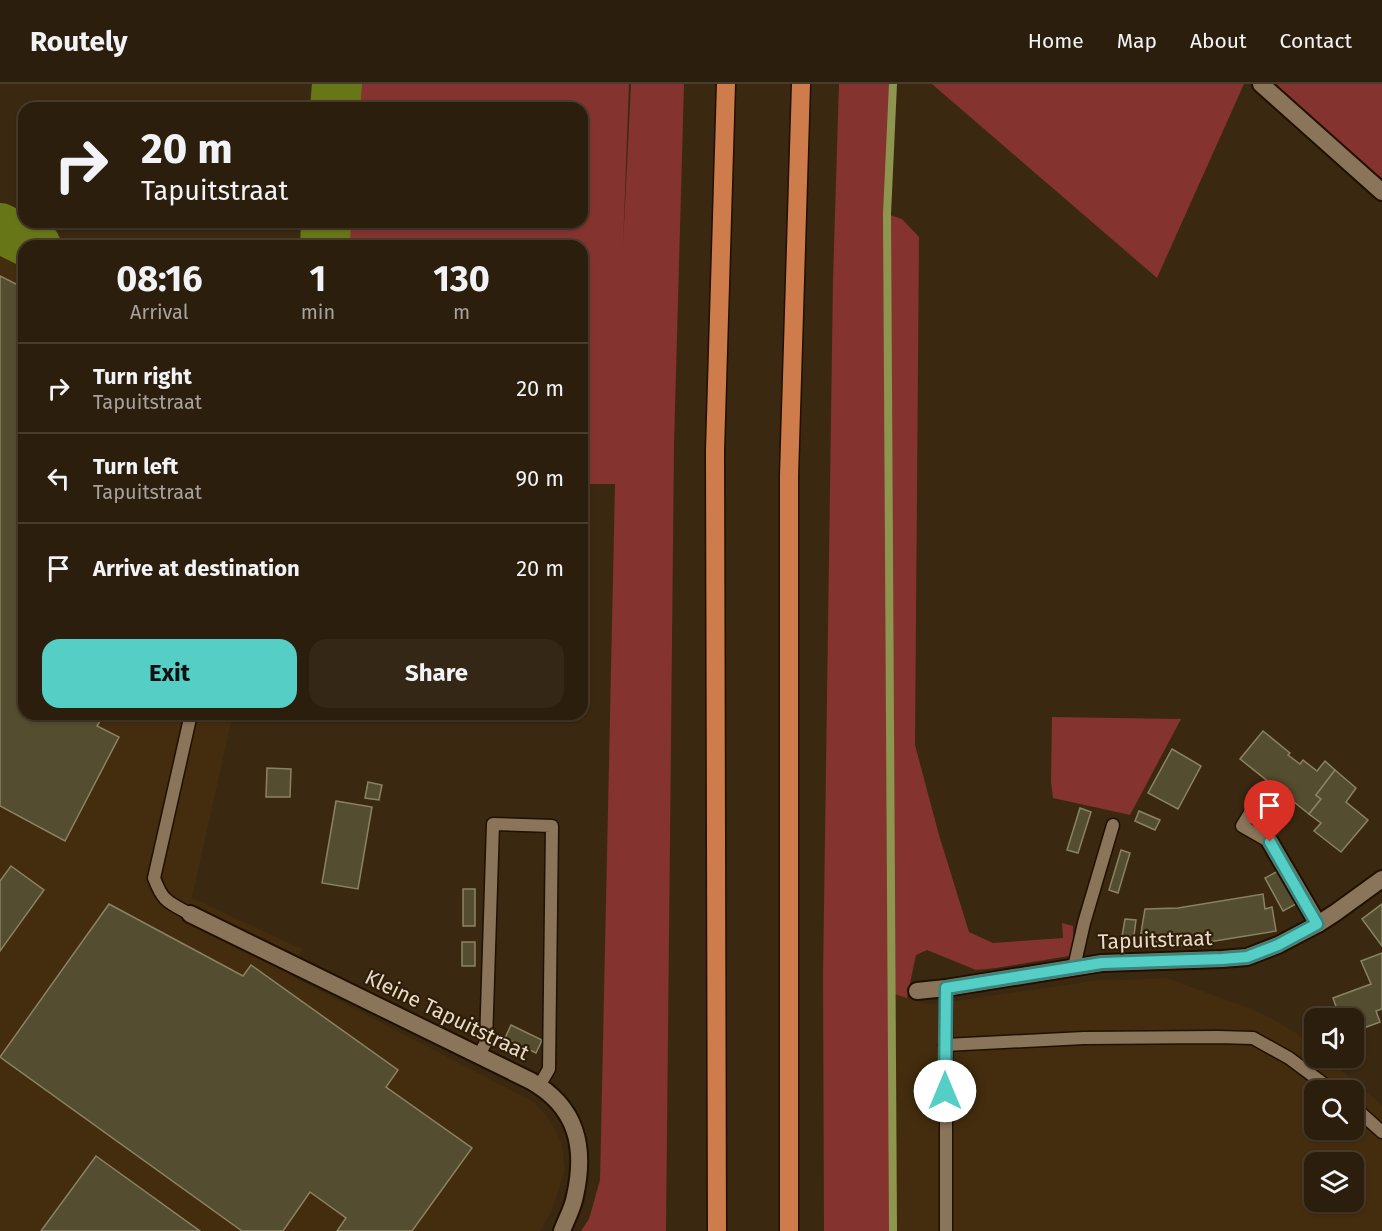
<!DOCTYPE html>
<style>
body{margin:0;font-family:"Fira Sans",sans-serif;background:#342715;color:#f1f3f6;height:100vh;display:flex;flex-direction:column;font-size:22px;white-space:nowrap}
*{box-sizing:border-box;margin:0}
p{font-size:20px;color:#a6a29d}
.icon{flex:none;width:33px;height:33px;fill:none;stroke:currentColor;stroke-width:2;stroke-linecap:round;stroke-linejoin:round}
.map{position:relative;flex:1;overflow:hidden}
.details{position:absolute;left:18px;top:156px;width:570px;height:480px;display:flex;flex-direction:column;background:#2c1e0c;border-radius:18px;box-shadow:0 2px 4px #0004,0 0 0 2px #483c2d}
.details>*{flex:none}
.top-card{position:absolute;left:18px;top:18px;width:570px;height:126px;border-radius:18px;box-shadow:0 2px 4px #0004,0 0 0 2px #483c2d;background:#2c1e0c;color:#f1f3f6;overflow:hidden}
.controls{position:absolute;left:1304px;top:924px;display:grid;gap:12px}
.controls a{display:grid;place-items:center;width:60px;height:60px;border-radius:12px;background:#2c1e0c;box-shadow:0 2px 4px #0004,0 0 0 2px #483c2d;font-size:30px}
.pin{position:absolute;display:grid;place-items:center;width:51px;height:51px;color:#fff;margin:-62px -26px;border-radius:50% 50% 50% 0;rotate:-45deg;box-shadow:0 0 6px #0007}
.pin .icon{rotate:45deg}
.me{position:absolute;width:66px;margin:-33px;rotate:0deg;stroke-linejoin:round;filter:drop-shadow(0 0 4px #0008)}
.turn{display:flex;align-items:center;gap:21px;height:126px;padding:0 24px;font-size:27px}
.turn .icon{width:78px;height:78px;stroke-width:2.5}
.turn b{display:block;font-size:42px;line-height:51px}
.eta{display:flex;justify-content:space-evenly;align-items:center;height:102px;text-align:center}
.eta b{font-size:36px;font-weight:700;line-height:42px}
.action{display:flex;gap:12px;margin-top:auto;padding:12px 24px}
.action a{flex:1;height:69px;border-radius:18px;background:#55cec5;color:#111;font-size:24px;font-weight:700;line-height:69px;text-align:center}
.action a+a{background:#342715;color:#f1f3f6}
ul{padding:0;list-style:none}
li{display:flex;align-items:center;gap:18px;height:90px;padding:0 24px;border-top:2px solid #483c2d}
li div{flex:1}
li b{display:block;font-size:22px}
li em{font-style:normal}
header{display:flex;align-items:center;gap:36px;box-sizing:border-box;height:84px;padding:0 30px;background:#2c1e0c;border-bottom:2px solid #483c2d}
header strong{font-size:28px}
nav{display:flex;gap:33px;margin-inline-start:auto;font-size:21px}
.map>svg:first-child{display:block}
.built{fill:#442d0e;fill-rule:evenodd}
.green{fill:#84332f}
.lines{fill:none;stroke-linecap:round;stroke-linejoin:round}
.stream{stroke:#8d954e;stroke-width:8}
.river{stroke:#677718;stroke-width:50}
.building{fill:#554d30;stroke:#8a8363;stroke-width:1.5}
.service-casing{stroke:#211000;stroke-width:15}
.minor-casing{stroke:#211000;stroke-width:20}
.motorway-casing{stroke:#211000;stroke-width:21}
.service{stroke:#8a755b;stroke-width:12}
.minor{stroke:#8a755b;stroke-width:16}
.motorway{stroke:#cf7c4d;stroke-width:18}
.route-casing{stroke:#378680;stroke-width:15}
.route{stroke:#55cec5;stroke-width:10}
.labels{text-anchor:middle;stroke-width:4.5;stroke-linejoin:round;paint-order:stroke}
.street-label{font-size:21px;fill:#e7dbcd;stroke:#301e06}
</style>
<header>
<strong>Routely</strong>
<nav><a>Home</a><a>Map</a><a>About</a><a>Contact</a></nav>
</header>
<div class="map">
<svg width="1382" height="1147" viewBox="0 0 1382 1147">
<rect width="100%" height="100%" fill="#3a2810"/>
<g class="built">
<polygon points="0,162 24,174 24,630 233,630 192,814 302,865 289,891 534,1018 550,1036 562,1060 565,1086 552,1126 540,1147 0,1147"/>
<path d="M1166,894l83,30 24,11 23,14 18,15v10h12l56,47v126h-489l-2,-239 38,13 164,-24zM1314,1006h39v40h-39zM1314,1078h39v40h-39z"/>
</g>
<g class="green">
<polygon points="345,0 629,0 623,162 631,0 684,0 674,361 666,1147 581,1147 589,1135 600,1096 615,400 586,400 587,427 582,424 582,162 333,162 335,138 582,138 582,24 343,24"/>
<polygon points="839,0 893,0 887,130 902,135 919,153 915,661 939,751 969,848 993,859 1063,854 1062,839 1073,842 1073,865 1069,872 996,884 976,886 927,866 916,871 907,914 891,909 893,1147 824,1147 823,892 833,195"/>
<polygon points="932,0 1244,0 1157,194"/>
<polygon points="1268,0 1382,0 1382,101"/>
<polygon points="1052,633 1181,635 1130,731 1053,714 1051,698"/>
</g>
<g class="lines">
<polyline class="stream" points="893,1147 887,130 893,0"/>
<g class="river">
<polyline points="335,24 337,0"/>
<polyline points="0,144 36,162"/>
<polyline points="325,162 326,138"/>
</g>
</g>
<g class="building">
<polygon points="0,192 24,204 24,630 104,630 97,642 119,653 65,757 0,722"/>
<polygon points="1263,647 1290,669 1288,671 1300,680 1303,676 1317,687 1325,677 1335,686 1316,711 1321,715 1309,730 1240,675"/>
<polygon points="1172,665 1201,682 1178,725 1148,709"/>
<polygon points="267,684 291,685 290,713 266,713"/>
<polygon points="1335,686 1356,704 1346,718 1368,736 1341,768 1314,747 1321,739 1309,730 1321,715 1316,711"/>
<polygon points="368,698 382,701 379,716 365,714"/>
<polygon points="336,717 372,723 358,805 322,799"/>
<polygon points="1080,724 1091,728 1078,769 1067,766"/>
<polygon points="1139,727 1160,736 1155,746 1135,737"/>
<polygon points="1121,766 1130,769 1118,809 1109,806"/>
<polygon points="11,782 44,806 0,867 0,797"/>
<polygon points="1278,787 1296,820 1283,827 1265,794"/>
<rect x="463" y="805" width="12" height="37"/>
<polygon points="1263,810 1265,825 1272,823 1276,847 1184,862 1140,855 1145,825 1178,824"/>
<polygon points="109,820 243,892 251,881 398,986 386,1003 472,1064 412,1147 337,1147 346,1134 310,1108 283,1147 242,1147 0,973"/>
<polygon points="1382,820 1382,862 1362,835"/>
<polygon points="1125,835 1136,836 1133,859 1121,858"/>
<rect x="462" y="858" width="13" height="24"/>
<polygon points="1382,869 1382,925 1376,927 1380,938 1353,948 1353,934 1340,934 1333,914 1371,900 1361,877"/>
<polygon points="511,941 542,956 536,969 505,954"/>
<polygon points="96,1072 200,1147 41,1147"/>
</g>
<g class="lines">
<defs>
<g id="service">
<polyline points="1261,711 1242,742 1270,758"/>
<path d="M190,830c-22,-12 -27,-12 -36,-36l37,-164"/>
<polyline points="1074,883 1084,839 1113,741"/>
<polyline points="946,904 946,1147"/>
<polyline points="945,961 1084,954 1218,953 1253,954 1289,974 1332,1006"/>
<polyline points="479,971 486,958 493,740 552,742 549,985 539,1002"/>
<polyline points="1353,1022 1382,1048"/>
</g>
<g id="minor">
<polyline points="1261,0 1382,108"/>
<polyline points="1270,758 1318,840"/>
<path d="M190,830l341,167c46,26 55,66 44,115 -2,12 -9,24 -13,35"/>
<polyline points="917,907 946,904 1102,879 1222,875 1247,873 1278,861 1318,840 1335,829 1382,795"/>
</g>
<g id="motorway">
<polyline points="717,1147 715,367 726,0"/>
<polyline points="789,1147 789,392 801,0"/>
</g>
</defs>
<use href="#service" class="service-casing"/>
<use href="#minor" class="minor-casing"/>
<use href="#motorway" class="motorway-casing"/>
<use href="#service" class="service"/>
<use href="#minor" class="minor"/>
<use href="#motorway" class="motorway"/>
</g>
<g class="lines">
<defs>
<polyline id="route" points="945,1007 946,904 1102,879 1222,875 1247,873 1278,861 1317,840 1270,758"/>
</defs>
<use href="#route" class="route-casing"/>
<use href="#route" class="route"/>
</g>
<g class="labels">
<g class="street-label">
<text transform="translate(1155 856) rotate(-2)" y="7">Tapuitstraat</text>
<text transform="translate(447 931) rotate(26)" y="7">Kleine Tapuitstraat</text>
</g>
</g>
</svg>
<div class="controls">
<a><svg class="icon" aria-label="sound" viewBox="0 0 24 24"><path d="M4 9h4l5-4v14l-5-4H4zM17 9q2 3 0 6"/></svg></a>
<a><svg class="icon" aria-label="search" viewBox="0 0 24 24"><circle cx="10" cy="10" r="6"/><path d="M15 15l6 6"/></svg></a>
<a><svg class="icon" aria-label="layers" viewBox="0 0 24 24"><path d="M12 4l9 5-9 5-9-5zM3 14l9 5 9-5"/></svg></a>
</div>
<div class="pin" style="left:1270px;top:758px;background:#d93025"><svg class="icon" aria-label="arrive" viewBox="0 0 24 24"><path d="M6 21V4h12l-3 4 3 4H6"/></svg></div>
<svg class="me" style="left:945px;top:1007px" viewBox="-20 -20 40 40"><circle r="19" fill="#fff"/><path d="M0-13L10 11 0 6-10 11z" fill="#55cec5"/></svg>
<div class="top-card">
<div class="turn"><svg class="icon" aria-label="right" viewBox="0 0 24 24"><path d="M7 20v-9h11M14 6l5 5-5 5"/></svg><div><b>20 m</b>Tapuitstraat</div></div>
</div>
<section class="details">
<div class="eta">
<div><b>08:16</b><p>Arrival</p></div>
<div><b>1</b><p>min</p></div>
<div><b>130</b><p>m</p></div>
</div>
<ul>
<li><svg class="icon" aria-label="right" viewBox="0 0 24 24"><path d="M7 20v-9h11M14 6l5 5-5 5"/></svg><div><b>Turn right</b><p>Tapuitstraat</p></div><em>20 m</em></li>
<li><svg class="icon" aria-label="left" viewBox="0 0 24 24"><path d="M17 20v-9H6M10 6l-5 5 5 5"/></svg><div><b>Turn left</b><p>Tapuitstraat</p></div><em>90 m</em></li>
<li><svg class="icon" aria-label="arrive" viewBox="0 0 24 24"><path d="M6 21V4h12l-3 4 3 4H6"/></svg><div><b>Arrive at destination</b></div><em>20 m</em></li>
</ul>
<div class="action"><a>Exit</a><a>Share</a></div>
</section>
</div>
